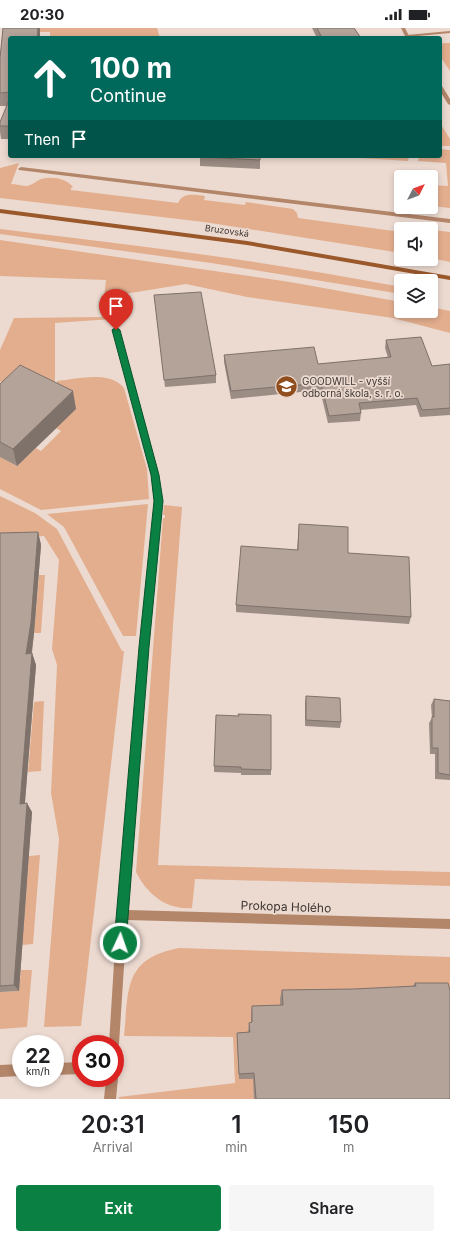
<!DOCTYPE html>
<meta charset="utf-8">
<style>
body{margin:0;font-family:Inter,sans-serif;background:#f6f6f6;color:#202124;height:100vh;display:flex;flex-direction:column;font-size:15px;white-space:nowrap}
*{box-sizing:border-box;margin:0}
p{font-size:13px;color:#757577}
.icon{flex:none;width:22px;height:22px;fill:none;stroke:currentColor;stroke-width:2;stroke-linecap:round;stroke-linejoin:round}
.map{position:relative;height:1071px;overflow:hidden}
.details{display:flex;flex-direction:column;background:#fff;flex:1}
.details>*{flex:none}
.guide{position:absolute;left:8px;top:8px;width:434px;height:122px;border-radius:4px;box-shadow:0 2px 6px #0003;background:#00695c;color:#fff;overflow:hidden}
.needle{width:26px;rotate:48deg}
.buttons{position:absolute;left:394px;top:142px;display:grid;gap:8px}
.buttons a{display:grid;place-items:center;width:44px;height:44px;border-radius:4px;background:#fff;box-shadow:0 2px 6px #0003;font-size:20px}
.speed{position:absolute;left:12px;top:1007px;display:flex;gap:8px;font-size:20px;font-weight:700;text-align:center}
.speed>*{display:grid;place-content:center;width:52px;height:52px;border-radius:50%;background:#fff;box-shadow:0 2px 6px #0003;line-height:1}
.speed small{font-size:10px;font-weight:400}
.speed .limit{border:6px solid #d22;background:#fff;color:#111}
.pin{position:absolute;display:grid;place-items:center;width:34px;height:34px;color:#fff;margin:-41px -17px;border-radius:50% 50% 50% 0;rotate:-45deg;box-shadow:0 0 4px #0007}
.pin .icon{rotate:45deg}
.me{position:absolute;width:44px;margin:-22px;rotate:3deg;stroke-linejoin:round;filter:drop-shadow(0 0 3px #0008)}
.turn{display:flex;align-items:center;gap:14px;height:84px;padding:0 16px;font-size:18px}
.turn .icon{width:52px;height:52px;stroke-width:2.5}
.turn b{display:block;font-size:28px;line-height:34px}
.then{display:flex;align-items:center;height:38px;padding:0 16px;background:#0003;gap:8px;font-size:15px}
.eta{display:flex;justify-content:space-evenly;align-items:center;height:68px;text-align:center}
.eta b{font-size:24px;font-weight:600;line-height:28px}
.button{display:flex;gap:8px;margin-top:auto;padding:8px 16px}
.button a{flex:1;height:46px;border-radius:4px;background:#0b8043;color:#fff;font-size:16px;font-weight:600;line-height:46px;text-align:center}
.button a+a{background:#f6f6f6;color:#202124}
.status{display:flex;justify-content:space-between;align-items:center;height:28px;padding:0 20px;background:#fff;direction:ltr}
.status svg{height:11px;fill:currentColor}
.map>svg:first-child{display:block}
.green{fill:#e3ae8e}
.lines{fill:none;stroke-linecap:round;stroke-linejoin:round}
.service{fill:#b38569;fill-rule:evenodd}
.minor{fill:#b38569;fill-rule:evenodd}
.secondary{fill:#9a582b;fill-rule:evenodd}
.wall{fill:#9b8c84}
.shaded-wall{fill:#7e726b}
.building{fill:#b4a399;stroke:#7e726b}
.route{fill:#0b8043;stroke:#07532c}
.labels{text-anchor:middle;stroke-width:3.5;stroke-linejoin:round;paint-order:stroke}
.far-street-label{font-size:9px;fill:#3e3733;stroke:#ecdad0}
.poi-label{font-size:10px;fill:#3e3733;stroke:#ecdad0;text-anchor:start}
.near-street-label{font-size:12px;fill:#3e3733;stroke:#ecdad0}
</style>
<div class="status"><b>20:30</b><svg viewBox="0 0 49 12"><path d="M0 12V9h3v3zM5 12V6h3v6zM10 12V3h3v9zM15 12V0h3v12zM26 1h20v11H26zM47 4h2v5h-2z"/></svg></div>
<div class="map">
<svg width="450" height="1071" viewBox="0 0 450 1071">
<rect width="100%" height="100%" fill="#ecdad0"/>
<g class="green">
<polygon points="39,0 157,0 160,10 50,10 50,4 40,4"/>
<polygon points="445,15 450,15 450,43 440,28 440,16"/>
<polygon points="440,95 450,111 450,118 440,118"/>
<polygon points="440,121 450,122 450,180 431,178 431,157 448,158 446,135 418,133 419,128 440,128"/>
<polygon points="361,128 409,128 408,133 361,130"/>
<path d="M19,135l-8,21c5,0 11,2 16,2 5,-1 10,-5 14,-7 11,-3 25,-1 32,8l-2,1v2l107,13c5,-11 17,-8 27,-7l-1,4 41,5 1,-3 47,7 4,4 1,5 103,14v21l-197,-31 -204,-24v-30z"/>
<path d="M0,201c134,16 268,32 401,58v7l-190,-31 -211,-29z"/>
<polygon points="432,202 450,204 450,234 431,230"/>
<path d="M0,212l290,42 111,20v9h30v-4l19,4v22l-57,-15 -146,-21 -61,-13 -68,11 1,7 -5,7 -2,10 -57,4v61h2v-3c20,-2 53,-11 67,7l23,81 2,30 -108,11 -41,-21v-32l17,9 19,-18 5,3 20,-20 -5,-3 20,-19 -48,-31 -28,4v-32l14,-32 88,-1 4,-37 -106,-4z"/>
<polygon points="0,468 35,485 57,501 122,623 124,623 81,998 44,999 59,811 51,765 57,637 52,621 59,532 44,508 0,512"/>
<polygon points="148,476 136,608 123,608 64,499 47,486"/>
<path d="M164,477l18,2 -9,118 -15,240 292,7v14l-255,-7 -3,29c-26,2 -45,-14 -56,-36l27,-354h2v-3h-2z"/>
<polygon points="39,547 45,547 41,605 34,605"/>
<polygon points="44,673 41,743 28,744 34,674"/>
<polygon points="40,827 33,916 22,917 29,828"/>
<path d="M179,920l271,9v142h-331v-2l116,-14 -2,-46 -109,-1c5,-47 -1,-77 55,-88z"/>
<polygon points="21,942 32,942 27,999 0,1001 0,964 19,963"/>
</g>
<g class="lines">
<g class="service">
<polygon points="450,3 450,5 407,9 405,8 407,7"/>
<polygon points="21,139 450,191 450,195 19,142 18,141"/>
<polygon points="114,300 116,300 119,302 159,447 155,450 151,447 113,302"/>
<polygon points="115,1046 118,1050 116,1071 104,1071 106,1050 115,1050"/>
</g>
<g class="minor">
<polygon points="401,0 405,0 410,10 406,10"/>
<polygon points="440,57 442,58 450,71 450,77 448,76 440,63"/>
<polygon points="155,444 159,447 162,473 148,619 127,882 450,891 450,901 127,892 119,1016 118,1020 115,1021 115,1016 109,1016 117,887 140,619 154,473 151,447"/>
<polygon points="81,1034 81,1046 55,1047 55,1035"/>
<polygon points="21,1036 21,1048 0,1049 0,1037"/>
</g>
<polygon class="secondary" points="0,181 247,213 450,248 450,252 247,217 0,185"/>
</g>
<g class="wall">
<polygon points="3,0 40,0 40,10 10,10 10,111 1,111 0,104 0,94 7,78 0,78 0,30"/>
<polygon points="312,0 354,0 361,10 317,10"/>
<polygon points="260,128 260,141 200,138 200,129"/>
<polygon points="154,267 216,347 216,355 165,359"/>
<polygon points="386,312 432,338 450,336 450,387 420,389 416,377 360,382 361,385 360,393 328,395 320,362 231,371 224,334 224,327 318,336 388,330 385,320"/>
<polygon points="0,356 76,381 17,438 0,429"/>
<polygon points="299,496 348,525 411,589 409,596 236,584 236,577 297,522"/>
<polygon points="38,504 41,517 34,605 32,625 36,637 25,775 32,784 19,963 0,964 0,505"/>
<polygon points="306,668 341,694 340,700 305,698 305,674"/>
<polygon points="434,671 450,673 450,752 435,751 435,726 430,726 429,695 432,690 431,677"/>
<polygon points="238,688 271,742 271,747 241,747 241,745 214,744 214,738"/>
<polygon points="415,955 450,1071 254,1071 253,1051 239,1051 237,1012 237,1005 248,1004 249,995 251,994 251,986 252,978 280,977 280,970 282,962 354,961 412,959"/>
</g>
<g class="shaded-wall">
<polygon points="38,0 40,0 40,10 37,10"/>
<polygon points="73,363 76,381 17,438 13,421"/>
<polygon points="38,504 41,517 34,605 30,637 26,626"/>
<polygon points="32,625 36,637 24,785 20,776"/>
<polygon points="27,775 32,784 19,963 14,957"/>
</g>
<g class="building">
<polygon points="3,0 38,0 37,10 10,10 10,64 0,65 0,30"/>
<polygon points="317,0 354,0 361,10 322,10"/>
<polygon points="10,70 10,98 0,98 0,94"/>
<polygon points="200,128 260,128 260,132 200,129"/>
<polygon points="201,264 216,347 164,352 154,267"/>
<polygon points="421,309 432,338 450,336 450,380 422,382 417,370 359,375 361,385 329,388 321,355 231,363 224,327 314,319 318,336 391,329 386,312"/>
<polygon points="20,337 73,363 13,421 0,414 0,356"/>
<polygon points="299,496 348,499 348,525 409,529 411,589 236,577 241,518 298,522"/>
<polygon points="38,504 31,594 26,626 32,625 20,776 27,775 14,957 0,958 0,505"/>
<polygon points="306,668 340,670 341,694 306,692"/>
<polygon points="434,671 450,673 450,747 438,745 438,720 432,720 432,689 434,689"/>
<polygon points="238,686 271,687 271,742 241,741 241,739 214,738 216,687 239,688"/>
<polygon points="415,955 448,955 450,963 450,1071 256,1071 254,1045 239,1046 237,1005 250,1004 249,995 252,994 252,978 283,977 282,962 354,961 416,958"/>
</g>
<polygon class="route" points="116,299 120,302 159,447 163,473 149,619 126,915 124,920 120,921 116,920 114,915 139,619 154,473 151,447 112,302"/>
<defs>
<symbol id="university-disc" viewBox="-11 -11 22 22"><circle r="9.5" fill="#904d1d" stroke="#ecdad0"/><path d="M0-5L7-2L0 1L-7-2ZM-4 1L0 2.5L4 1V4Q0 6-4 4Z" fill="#fff"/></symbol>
</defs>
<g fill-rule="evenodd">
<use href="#university-disc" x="274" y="346" width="25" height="25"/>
</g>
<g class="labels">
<g class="far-street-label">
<text transform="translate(227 203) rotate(8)" y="3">Bruzovská</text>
</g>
<g class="poi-label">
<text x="302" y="357">GOODWILL - vyšší<tspan x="302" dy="12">odborná škola, s. r. o.</tspan></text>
</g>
<g class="near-street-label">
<text transform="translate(286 879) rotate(2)" y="4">Prokopa Holého</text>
</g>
</g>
</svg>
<div class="buttons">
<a><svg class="needle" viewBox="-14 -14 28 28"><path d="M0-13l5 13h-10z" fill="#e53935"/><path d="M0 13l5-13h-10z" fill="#757577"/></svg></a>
<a><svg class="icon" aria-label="sound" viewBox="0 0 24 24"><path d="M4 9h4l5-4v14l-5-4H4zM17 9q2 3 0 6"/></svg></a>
<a><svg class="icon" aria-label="layers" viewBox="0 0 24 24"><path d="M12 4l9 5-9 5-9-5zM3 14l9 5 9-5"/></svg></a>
</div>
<div class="speed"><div>22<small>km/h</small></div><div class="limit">30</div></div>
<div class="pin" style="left:116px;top:302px;background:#d93025"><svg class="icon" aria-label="arrive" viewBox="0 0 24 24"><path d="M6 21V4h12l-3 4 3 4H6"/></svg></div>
<svg class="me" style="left:120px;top:915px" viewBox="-20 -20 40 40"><circle r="17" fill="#0b8043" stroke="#fff" stroke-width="3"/><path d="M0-11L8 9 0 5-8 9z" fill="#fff"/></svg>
<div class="guide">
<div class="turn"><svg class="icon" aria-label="ahead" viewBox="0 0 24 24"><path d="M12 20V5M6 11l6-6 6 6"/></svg><div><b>100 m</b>Continue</div></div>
<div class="then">Then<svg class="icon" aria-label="arrive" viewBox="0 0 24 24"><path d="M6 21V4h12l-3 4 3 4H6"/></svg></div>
</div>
</div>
<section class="details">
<div class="eta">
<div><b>20:31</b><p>Arrival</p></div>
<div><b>1</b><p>min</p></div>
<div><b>150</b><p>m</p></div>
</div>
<div class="button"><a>Exit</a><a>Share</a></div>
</section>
